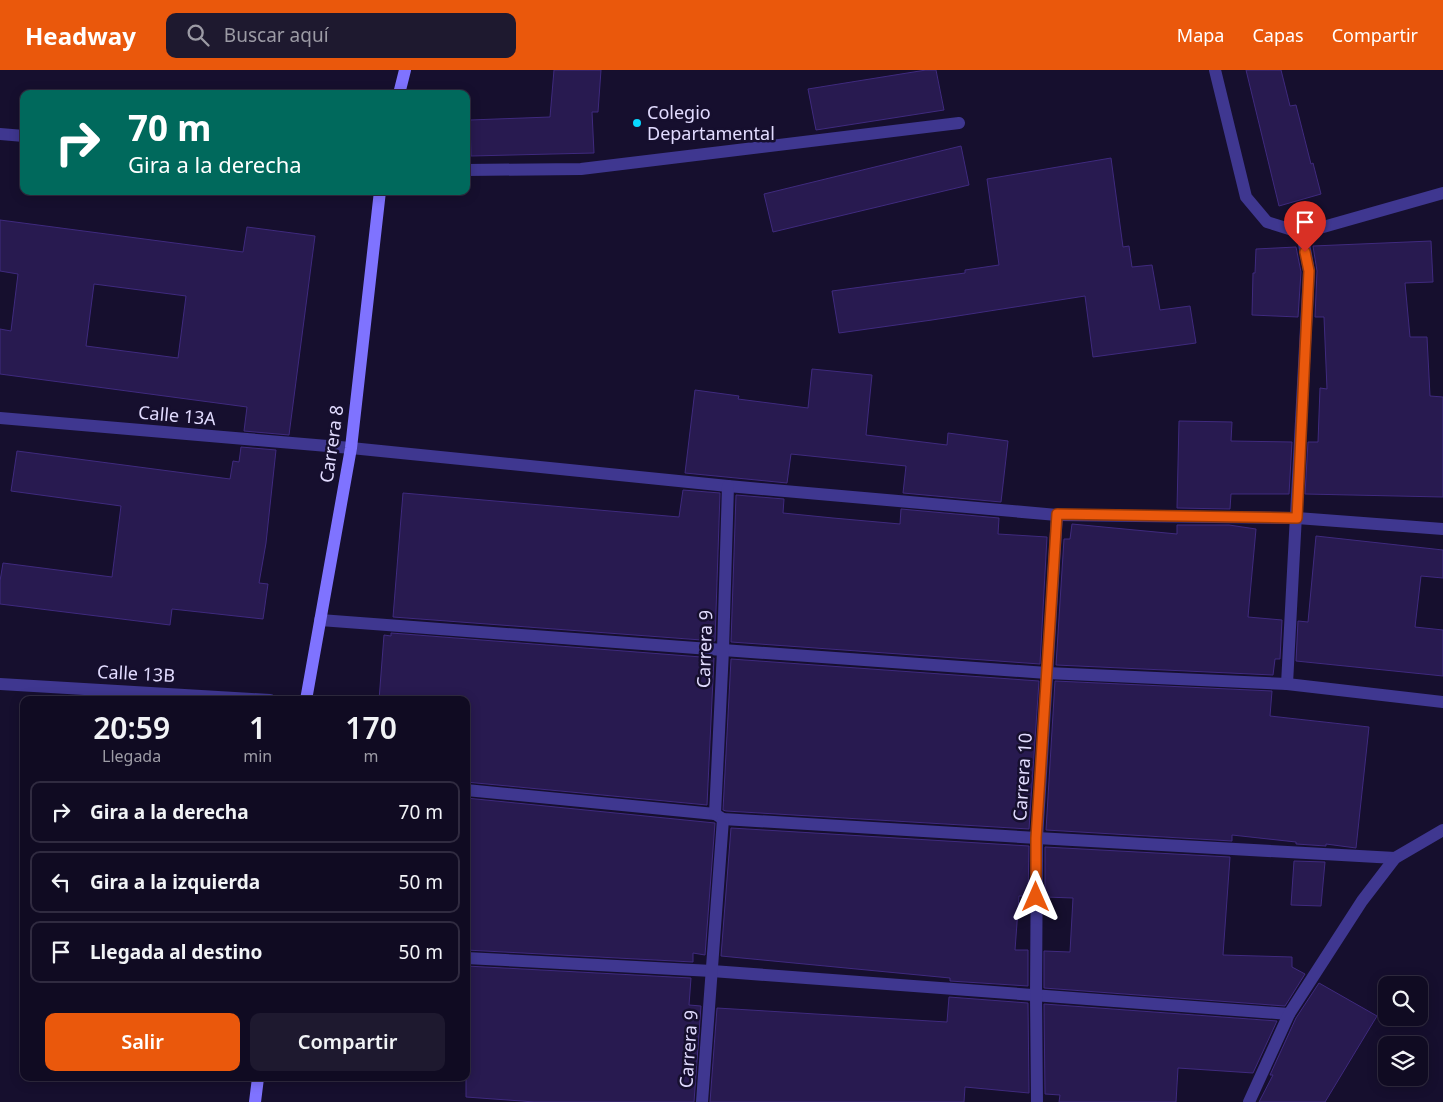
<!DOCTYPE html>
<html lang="es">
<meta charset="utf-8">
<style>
body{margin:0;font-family:"Noto Sans",sans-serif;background:#1e192f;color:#f1f3f6;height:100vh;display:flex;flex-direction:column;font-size:19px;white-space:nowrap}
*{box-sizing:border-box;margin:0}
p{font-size:16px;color:#9c9ba5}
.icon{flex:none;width:28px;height:28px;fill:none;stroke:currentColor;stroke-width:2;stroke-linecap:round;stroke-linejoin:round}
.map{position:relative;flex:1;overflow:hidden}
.drawer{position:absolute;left:20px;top:626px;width:450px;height:385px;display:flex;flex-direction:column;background:#100b22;border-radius:10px;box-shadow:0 2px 12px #0003,0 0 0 1px #302b40}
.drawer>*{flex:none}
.banner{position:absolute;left:20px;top:20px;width:450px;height:105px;border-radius:10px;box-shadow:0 2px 12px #0003,0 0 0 1px #302b40;background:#00695c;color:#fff;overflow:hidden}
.controls{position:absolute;left:1378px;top:906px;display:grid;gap:10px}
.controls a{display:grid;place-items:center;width:50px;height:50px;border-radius:10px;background:#100b22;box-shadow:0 2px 12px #0003,0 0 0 1px #302b40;font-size:25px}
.pin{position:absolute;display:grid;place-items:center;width:42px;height:42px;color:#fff;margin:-51px -21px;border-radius:50% 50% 50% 0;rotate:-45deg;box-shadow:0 0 5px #0007}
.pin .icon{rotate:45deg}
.me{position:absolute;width:55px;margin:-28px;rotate:0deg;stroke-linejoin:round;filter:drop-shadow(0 0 4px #0008)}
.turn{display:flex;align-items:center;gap:18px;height:105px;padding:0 25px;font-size:22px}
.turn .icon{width:65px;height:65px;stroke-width:2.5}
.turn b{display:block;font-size:35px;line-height:42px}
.eta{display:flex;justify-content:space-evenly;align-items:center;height:85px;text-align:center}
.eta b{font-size:30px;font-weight:600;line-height:35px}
.button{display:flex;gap:10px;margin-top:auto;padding:10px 25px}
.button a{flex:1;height:58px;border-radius:10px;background:#ea580c;color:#fff;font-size:20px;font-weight:600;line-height:58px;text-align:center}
.button a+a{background:#1e192f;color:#f1f3f6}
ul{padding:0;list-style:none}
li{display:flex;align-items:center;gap:15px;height:62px;margin:0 10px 8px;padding:0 15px;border:2px solid #302b40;border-radius:10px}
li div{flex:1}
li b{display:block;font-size:19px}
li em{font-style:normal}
header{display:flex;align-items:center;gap:30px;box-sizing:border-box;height:70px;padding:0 25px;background:#ea580c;color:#fff}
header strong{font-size:24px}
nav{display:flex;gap:28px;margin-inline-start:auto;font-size:18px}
.search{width:350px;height:45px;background:#1e192f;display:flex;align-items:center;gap:12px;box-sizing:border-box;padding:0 18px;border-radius:10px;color:#9c9ba5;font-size:19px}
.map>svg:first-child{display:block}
.building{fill:#281a50;stroke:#3f2a7e;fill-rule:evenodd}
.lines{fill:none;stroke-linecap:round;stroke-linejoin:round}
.lane{stroke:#3f3790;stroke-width:12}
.street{stroke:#3f3790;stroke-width:12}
.secondary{stroke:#7f73ff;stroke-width:12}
.route-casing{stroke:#983908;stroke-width:12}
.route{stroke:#ea580c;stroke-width:9}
.poi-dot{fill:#08d8ff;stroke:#160f2e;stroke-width:2}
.labels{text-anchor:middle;stroke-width:5;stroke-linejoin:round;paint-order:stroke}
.poi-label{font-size:18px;fill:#e2dcff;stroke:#160f2e;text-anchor:start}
.street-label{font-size:18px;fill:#e2dcff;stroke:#160f2e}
</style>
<header>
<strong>Headway</strong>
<div class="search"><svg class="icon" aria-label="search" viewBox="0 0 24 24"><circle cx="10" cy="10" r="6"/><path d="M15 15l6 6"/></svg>Buscar aquí</div>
<nav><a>Mapa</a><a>Capas</a><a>Compartir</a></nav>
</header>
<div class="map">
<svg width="1443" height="1032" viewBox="0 0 1443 1032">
<rect width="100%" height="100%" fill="#160f2e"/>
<g class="building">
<polygon points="554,0 601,0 598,42 592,42 594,83 471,86 470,50 550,47"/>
<polygon points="926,0 936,0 944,40 816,60 808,19"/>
<polygon points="1246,0 1281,0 1290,36 1296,35 1311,94 1313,93 1321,124 1279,136"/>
<polygon points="961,76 969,115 773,162 764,124"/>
<polygon points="1111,88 1123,177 1129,176 1132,197 1152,195 1160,240 1190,236 1196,273 1093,287 1085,226 932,250 839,263 832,221 965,203 965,200 999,195 987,109"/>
<path d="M0,150l243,32 4,-25 68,9 -26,199 -45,-4 3,-24 -247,-33v-45l11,2 7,-57 -18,-3zM94,214l92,12 -8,62 -92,-12z"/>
<polygon points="1431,171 1433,212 1405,213 1410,267 1427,267 1430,326 1443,327 1443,427 1305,424 1308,372 1318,372 1320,318 1327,319 1324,247 1315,247 1317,201 1313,176"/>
<polygon points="1296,177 1301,202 1298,247 1252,245 1253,203 1255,203 1256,179"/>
<polygon points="812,299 872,305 866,365 947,375 948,363 1008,371 1001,432 903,423 906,396 791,384 787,413 685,403 695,320 739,326 738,329 808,338"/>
<polygon points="1179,351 1232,352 1231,371 1292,372 1289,424 1231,424 1230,439 1177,438"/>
<polygon points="241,377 276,380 266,473 259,513 268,514 263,549 172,539 170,555 0,534 0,511 3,493 112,507 121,436 11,421 17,381 230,409 233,391 239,392"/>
<polygon points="683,420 720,423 715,571 393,547 403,423 679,447"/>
<polygon points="736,425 784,429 783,443 833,448 900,454 901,439 999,448 998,464 1047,467 1040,594 731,572"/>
<polygon points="1072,454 1177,464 1177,455 1229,455 1256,459 1248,547 1282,550 1280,589 1275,589 1273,605 1056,595 1064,469 1070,469"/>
<polygon points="1316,466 1443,480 1443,508 1421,506 1415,557 1443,560 1443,606 1296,591 1298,551 1308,552"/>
<polygon points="391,563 714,588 707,735 466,712 466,630 379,630 384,565 391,566"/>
<polygon points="731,589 1039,611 1029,759 726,741 723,740"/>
<polygon points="1055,611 1272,621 1270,646 1369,657 1356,778 1326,774 1326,776 1296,774 1296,772 1232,765 1232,771 1046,760"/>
<polygon points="466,728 715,753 705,885 693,883 693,892 466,880"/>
<polygon points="731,758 1029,776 1028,826 1019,826 1015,880 1028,880 1028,916 950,911 950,908 721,886"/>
<polygon points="1045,777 1230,787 1223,885 1292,887 1292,897 1305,904 1285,936 1044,918 1044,881 1070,882 1073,828 1045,827"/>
<polygon points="1294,791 1325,792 1321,836 1291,835"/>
<polygon points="466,896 691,908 689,935 701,936 694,1032 535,1032 466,1027"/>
<polygon points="1319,913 1377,946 1325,1032 1259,1032 1273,1005 1270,1005 1296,948"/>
<polygon points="949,927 1028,933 1029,1023 965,1017 964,1032 710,1032 717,938 947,952"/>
<polygon points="1044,934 1277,951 1253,1003 1178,998 1176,1032 1059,1032 1060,1025 1045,1024"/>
</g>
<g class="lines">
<polyline class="lane" points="466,100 581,99 959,53"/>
<g class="street">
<polyline points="1215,0 1246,127 1267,152 1302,163 1309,201 1287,614"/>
<polyline points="0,64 24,66"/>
<polyline points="1302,163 1443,123"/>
<polyline points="0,348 351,378 728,416 1057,445 1297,448 1443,459"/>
<polyline points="320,550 723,580 1047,603 1287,614 1443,632"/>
<polyline points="0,614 270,630"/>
<polyline points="466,720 715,744 723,749 1037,768 1395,788"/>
<polyline points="715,744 723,580 728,416"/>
<polyline points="466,888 712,901 1289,944"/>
<polyline points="702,1032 723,749"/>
<polyline points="1037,1032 1036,925 1037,768 1057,445"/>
<polyline points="1249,1032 1289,944 1362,831 1395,788 1443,760"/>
</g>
<g class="secondary">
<polyline points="399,24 405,0"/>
<polyline points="306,630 351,378 380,121"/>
<polyline points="255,1032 258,1008"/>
</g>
</g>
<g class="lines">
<defs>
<polyline id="route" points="1036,827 1036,768 1057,444 1297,448 1309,201 1305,182"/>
</defs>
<use href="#route" class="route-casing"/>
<use href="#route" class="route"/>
</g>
<circle class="poi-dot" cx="637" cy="53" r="5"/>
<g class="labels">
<g class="poi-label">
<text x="647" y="49">Colegio<tspan x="647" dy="21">Departamental</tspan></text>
</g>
<g class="street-label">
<text transform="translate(177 346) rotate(5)" y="6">Calle 13A</text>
<text transform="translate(332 374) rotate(-82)" y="6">Carrera 8</text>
<text transform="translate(705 579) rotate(-88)" y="6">Carrera 9</text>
<text transform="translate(136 604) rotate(3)" y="6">Calle 13B</text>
<text transform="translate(1023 707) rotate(-86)" y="6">Carrera 10</text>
<text transform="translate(689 979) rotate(-86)" y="6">Carrera 9</text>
</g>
</g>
</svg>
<div class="controls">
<a><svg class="icon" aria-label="search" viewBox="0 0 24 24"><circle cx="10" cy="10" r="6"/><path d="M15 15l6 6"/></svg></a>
<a><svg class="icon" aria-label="layers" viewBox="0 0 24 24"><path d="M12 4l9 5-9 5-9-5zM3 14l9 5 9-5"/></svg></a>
</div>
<div class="pin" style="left:1305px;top:182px;background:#d93025"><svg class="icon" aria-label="arrive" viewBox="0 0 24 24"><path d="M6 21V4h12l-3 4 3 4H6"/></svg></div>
<svg class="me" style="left:1036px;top:827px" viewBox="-20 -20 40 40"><path d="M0-17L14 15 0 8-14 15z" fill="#ea580c" stroke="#fff" stroke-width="4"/></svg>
<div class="banner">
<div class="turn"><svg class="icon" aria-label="right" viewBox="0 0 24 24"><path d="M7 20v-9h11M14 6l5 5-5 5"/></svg><div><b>70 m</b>Gira a la derecha</div></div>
</div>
<section class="drawer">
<div class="eta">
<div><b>20:59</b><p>Llegada</p></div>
<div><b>1</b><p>min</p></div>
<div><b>170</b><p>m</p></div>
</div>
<ul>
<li><svg class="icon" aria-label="right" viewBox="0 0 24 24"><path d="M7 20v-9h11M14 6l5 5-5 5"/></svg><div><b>Gira a la derecha</b></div><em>70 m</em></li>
<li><svg class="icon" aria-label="left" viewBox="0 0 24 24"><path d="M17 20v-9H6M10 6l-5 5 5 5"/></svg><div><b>Gira a la izquierda</b></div><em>50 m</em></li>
<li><svg class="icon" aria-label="arrive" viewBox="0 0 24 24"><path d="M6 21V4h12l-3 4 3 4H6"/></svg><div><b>Llegada al destino</b></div><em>50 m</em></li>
</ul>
<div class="button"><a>Salir</a><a>Compartir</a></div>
</section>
</div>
